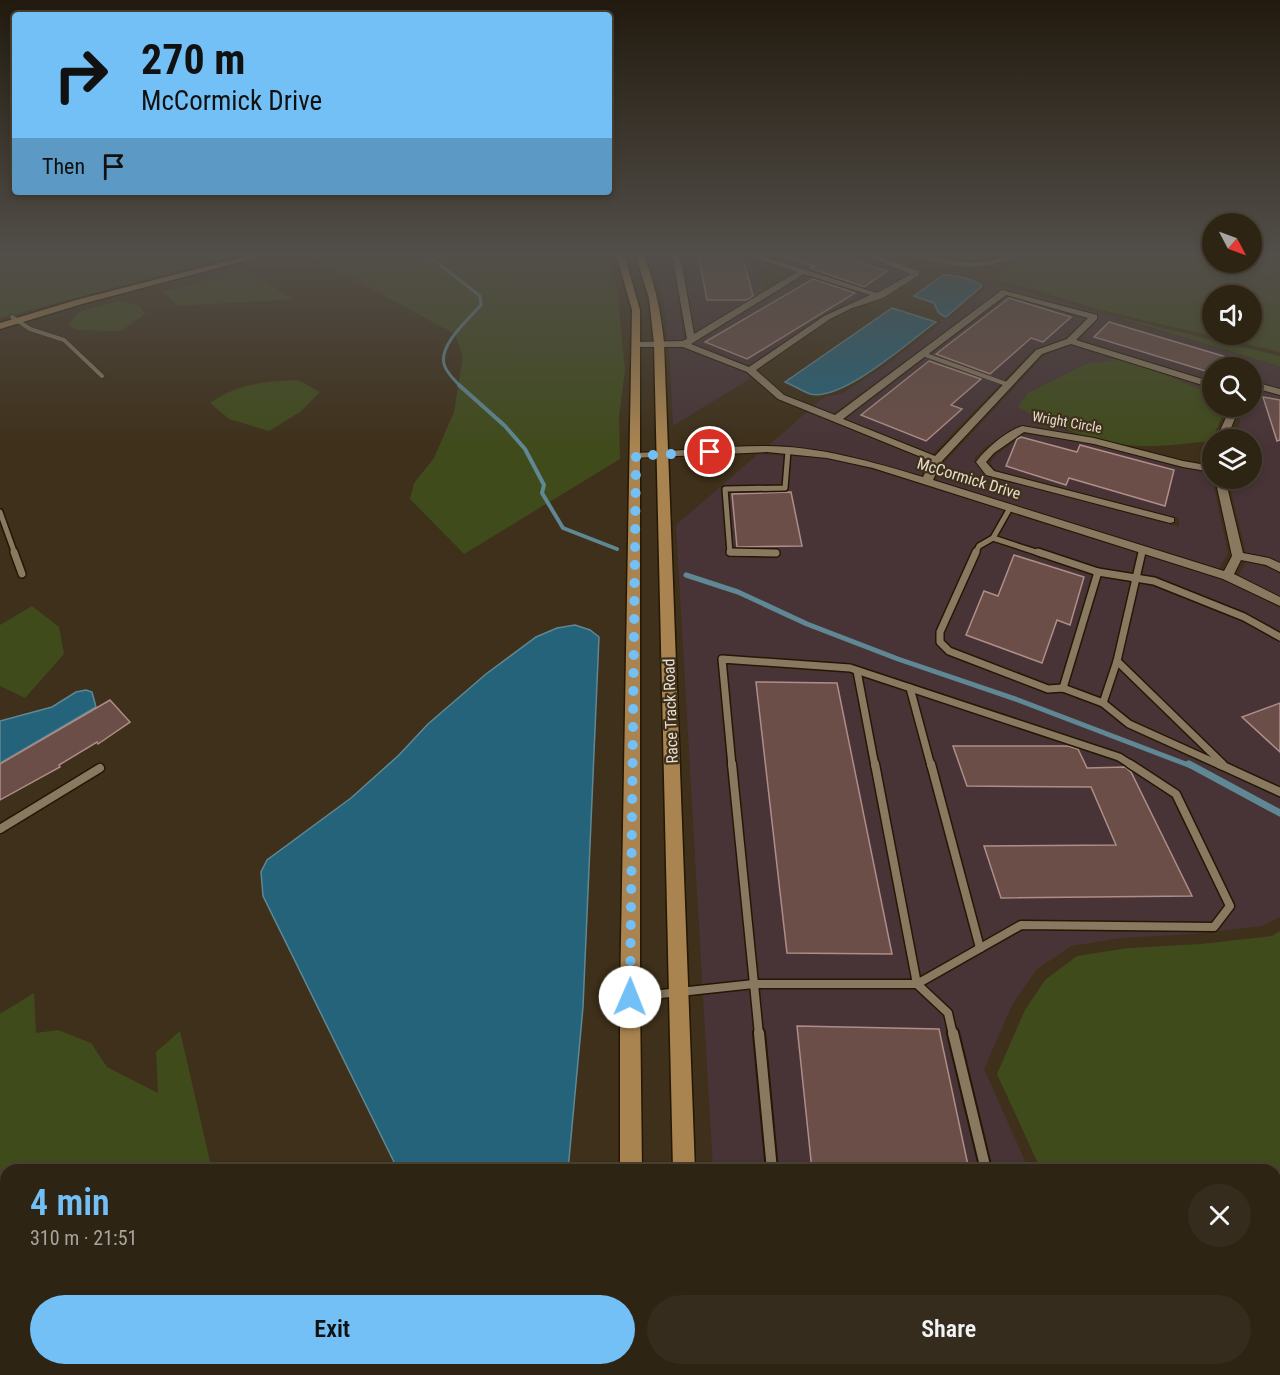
<!DOCTYPE html>
<meta charset="utf-8">
<style>
body{margin:0;font-family:"Roboto Condensed",sans-serif;background:#362c1d;color:#f1f3f6;height:100vh;display:flex;flex-direction:column;font-size:22px;white-space:nowrap}
*{box-sizing:border-box;margin:0}
p{font-size:20px;color:#a7a4a0}
.icon{flex:none;width:33px;height:33px;fill:none;stroke:currentColor;stroke-width:2;stroke-linecap:round;stroke-linejoin:round}
.map{position:relative;flex:1;overflow:hidden}
.drawer{position:absolute;left:0px;top:1164px;width:1281px;height:212px;display:flex;flex-direction:column;background:#2e2414;border-radius:18px 18px 0 0;box-shadow:0 3px 9px #0003,0 0 0 2px #494134}
.drawer>*{flex:none}
.banner{position:absolute;left:12px;top:12px;width:600px;height:183px;border-radius:6px;box-shadow:0 3px 9px #0003,0 0 0 2px #494134;background:#73c0f6;color:#111;overflow:hidden}
.needle{width:39px;rotate:131deg}
.tools{position:absolute;left:1202px;top:213px;display:grid;gap:12px}
.tools a{display:grid;place-items:center;width:60px;height:60px;border-radius:50%;background:#2e2414;box-shadow:0 3px 9px #0003,0 0 0 2px #494134;font-size:30px}
.pin{position:absolute;display:grid;place-items:center;width:51px;height:51px;color:#fff;margin:-26px;border:3px solid #fff;border-radius:50%;box-shadow:0 2px 6px #0007}
.me{position:absolute;width:66px;margin:-33px;rotate:1deg;stroke-linejoin:round;filter:drop-shadow(0 0 4px #0008)}
.turn{display:flex;align-items:center;gap:21px;height:126px;padding:0 30px;font-size:27px}
.turn .icon{width:78px;height:78px;stroke-width:2.5}
.turn b{display:block;font-size:42px;line-height:51px}
.then{display:flex;align-items:center;height:57px;padding:0 30px;background:#0003;gap:12px;font-size:22px}
.round{display:grid;place-items:center;flex:none;width:63px;height:63px;border-radius:32px;background:#362c1d}
.headline{display:flex;align-items:center;justify-content:space-between;height:102px;padding:0 30px}
h1{font-size:36px;font-weight:600;line-height:45px;color:#73c0f6}
.action{display:flex;gap:12px;margin-top:auto;padding:12px 30px}
.action a{flex:1;height:69px;border-radius:36px;background:#73c0f6;color:#111;font-size:24px;font-weight:600;line-height:69px;text-align:center}
.action a+a{background:#362c1d;color:#f1f3f6}
.map>svg:first-child{display:block}
.industrial{fill:#483437}
.green{fill:#404b1c;fill-rule:evenodd}
.water{fill:#25637b;stroke:#5f8894;stroke-width:1.5}
.lines{fill:none;stroke-linecap:round;stroke-linejoin:round}
.stream-far3{stroke:#5f8894;stroke-width:3}
.stream-far2{stroke:#5f8894;stroke-width:4}
.stream-far1{stroke:#5f8894;stroke-width:5}
.stream{stroke:#5f8894;stroke-width:7}
.building{fill:#6b4e48;stroke:#ae8e88;stroke-width:1.5}
.service-far4-casing{stroke:#241703;stroke-width:5}
.service-far3-casing{stroke:#241703;stroke-width:8}
.service-far2-casing{stroke:#241703;stroke-width:10}
.service-far1-casing{stroke:#241703;stroke-width:11}
.service-casing{stroke:#241703;stroke-width:14}
.minor-casing{stroke:#241703;stroke-width:2}
.secondary-casing{stroke:#241703;stroke-width:3}
.path{stroke:#736753;stroke-width:4.5;stroke-dasharray:7 7;stroke-linecap:butt}
.service-far4{stroke:#897961;stroke-width:4}
.service-far3{stroke:#897961;stroke-width:5}
.service-far2{stroke:#897961;stroke-width:7}
.service-far1{stroke:#897961;stroke-width:8}
.service{stroke:#897961;stroke-width:10}
.minor{fill:#897961;fill-rule:evenodd}
.secondary{fill:#a98450;fill-rule:evenodd}
.route{stroke:#73c0f6;stroke-width:10;stroke-dasharray:0 18}
.labels{text-anchor:middle;stroke-width:4.5;stroke-linejoin:round;paint-order:stroke}
.far-street-label{font-size:14px;fill:#e6ddd0;stroke:#3e301a}
.street-label{font-size:16px;fill:#e6ddd0;stroke:#3e301a}
</style>
<div class="map">
<svg width="1280" height="1375" viewBox="0 0 1280 1375">
<rect width="100%" height="100%" fill="#3e301a"/>
<g class="industrial">
<polygon points="648,254 671,254 684,339 681,341 668,340 663,297"/>
<polygon points="681,254 740,254 756,260 765,291 695,332"/>
<polygon points="754,254 857,254 908,272 877,293"/>
<polygon points="806,275 870,296 832,310 748,366 692,344"/>
<polygon points="989,283 1022,290 1280,367 1280,389 1251,384 1251,368 1212,368 1212,382 1079,340 1099,319 1096,315 1007,291 1000,291 833,414 813,406 826,396 841,394 888,364 941,323 939,320 950,319 986,288 984,285"/>
<polygon points="1008,296 1086,318 1064,339 1033,350 933,454 845,419"/>
<polygon points="1073,344 1199,382 1212,388 1212,394 1159,372 1086,364 1028,393 1051,425 1080,435 1015,427 984,448 974,459 974,462 989,476 1179,527 1179,518 995,470 990,463 997,454 1026,434 1094,444 1182,468 1211,472 1228,553 1219,569 936,481 944,463 1045,355"/>
<polygon points="669,346 681,347 745,372 751,378 673,426"/>
<polygon points="1262,390 1280,395 1280,563 1268,557 1246,553 1228,479 1251,478 1251,440 1230,439 1239,426 1242,407 1251,406 1251,393"/>
<polygon points="807,412 928,461 921,476 877,463 828,451 768,446"/>
<polygon points="758,454 826,458 874,470 1225,580 1280,608 1280,917 1263,926 1194,934 1122,938 1071,946 1036,970 1013,1003 984,1069 1029,1170 713,1170 676,525"/>
<polygon points="1246,562 1268,567 1280,574 1280,597 1238,576"/>
<polygon points="722,1370 1018,1370 1019,1375 722,1375"/>
</g>
<g class="green">
<polygon points="0,254 241,254 0,318"/>
<polygon points="307,254 608,254 611,272 617,289 625,370 619,416 620,459 464,554 410,499 414,483 434,458 454,412 463,356 455,334"/>
<path d="M1028,254h184v8h39v-8h29v98l-183,-43 -72,-22 -32,-7zM1212,296h39v38h-39z"/>
<polygon points="244,270 294,299 179,306 163,292"/>
<polygon points="119,301 139,305 145,314 121,331 77,330 68,325 79,312"/>
<polygon points="1109,315 1280,356 1280,367 1275,365"/>
<path d="M1119,360l40,12 53,22v12l12,1 2,2 -15,32c-23,2 -47,6 -70,5 -43,-1 -85,-19 -123,-39l10,-14 58,-29z"/>
<path d="M298,380l22,12 -20,20 -31,19 -40,-12 -19,-16c26,-19 57,-22 88,-23z"/>
<polygon points="32,606 59,627 64,654 25,698 0,686 0,625"/>
<polygon points="1280,931 1280,1375 1033,1375 1032,1370 1275,1370 1275,1170 1041,1170 997,1074 1025,1010 1045,980 1077,956 1128,948 1201,944 1272,936"/>
<polygon points="34,993 36,1033 58,1030 91,1043 107,1067 158,1093 156,1052 180,1031 212,1170 6,1170 6,1370 273,1370 274,1375 0,1375 0,1014"/>
</g>
<g class="water">
<path d="M943,275c11,0 32,4 39,11l-36,31c-9,-3 -9,-8 -12,-14l-20,-7z"/>
<path d="M892,308l44,14c-26,19 -94,80 -126,72 -8,-3 -17,-9 -25,-12z"/>
<polygon points="575,625 590,630 599,637 583,1007 568,1170 398,1170 263,896 261,872 267,860 351,798 399,755 428,724 486,674 536,637 557,628"/>
<polygon points="86,690 92,692 96,707 0,763 0,721 52,707 76,692"/>
</g>
<g class="lines">
<path class="stream-far3" d="M421,254l17,9 42,33 1,9c-12,14 -42,39 -37,59 2,9 11,16 17,23"/>
<polyline class="stream-far2" points="459,385 505,426 525,449 544,485 542,493 563,528 617,549"/>
<polyline class="stream-far1" points="686,575 738,592 807,624 898,659 1018,700 1191,766"/>
<polyline class="stream" points="1189,764 1280,813"/>
</g>
<g class="building">
<polygon points="698,254 742,254 753,296 747,300 707,300"/>
<polygon points="787,254 833,254 887,271 864,287 810,268 814,266 787,257"/>
<polygon points="813,279 855,293 747,359 705,342"/>
<polygon points="1009,298 1071,317 1043,342 1031,338 990,374 936,354"/>
<polygon points="1109,322 1250,364 1249,368 1212,368 1212,373 1094,337"/>
<polygon points="929,361 981,379 951,405 962,409 926,441 861,415"/>
<polygon points="1263,397 1280,400 1280,440 1277,441"/>
<polygon points="1021,437 1077,452 1080,445 1174,470 1165,506 1069,478 1066,485 1006,466 1017,439"/>
<polygon points="791,492 802,546 737,547 732,494"/>
<polygon points="1014,555 1084,577 1070,625 1057,620 1042,663 966,635 984,591 998,596"/>
<polygon points="756,682 837,683 892,954 787,953"/>
<polygon points="110,700 130,722 98,744 97,742 59,765 60,767 0,800 0,764"/>
<polygon points="1280,703 1280,752 1242,717"/>
<polygon points="953,746 1068,746 1078,749 1087,768 1125,767 1131,772 1192,896 1001,898 984,846 1116,845 1091,787 967,786"/>
<polygon points="797,1026 939,1029 969,1170 812,1170"/>
</g>
<g class="lines">
<defs>
<g id="service-far4">
<path d="M915,254c35,10 66,18 99,0"/>
<polyline points="12,317 30,329 64,340 102,376"/>
<polyline points="923,354 1009,385"/>
</g>
<g id="service-far3">
<polyline points="0,512 15,554"/>
<polyline points="993,538 1042,554"/>
<polyline points="776,553 730,553 725,489 785,488 788,451"/>
<polyline points="975,554 979,546 993,538 1010,508"/>
<polyline points="1142,554 1143,550"/>
</g>
<g id="service-far2">
<polyline points="14,552 22,574"/>
<polyline points="730,552 776,553"/>
<polyline points="976,552 940,632 940,642 949,651 1048,689 1063,688 1103,703 1129,724 1222,766"/>
<polyline points="1038,552 1098,572 1154,581 1244,617 1280,637"/>
<polyline points="1117,661 1223,764"/>
<polyline points="857,671 875,766"/>
<polyline points="910,688 931,766"/>
<polyline points="1063,688 1098,572"/>
<polyline points="1103,703 1117,661 1142,552"/>
<polyline points="732,766 722,659 850,668 1119,757 1133,766"/>
</g>
<g id="service-far1">
<polyline points="732,764 754,984"/>
<polyline points="875,764 917,984 948,1013 953,1035"/>
<polyline points="931,764 980,948"/>
<polyline points="1219,764 1280,792"/>
<polyline points="0,829 100,768"/>
<polyline points="754,984 759,1035"/>
<polyline points="754,984 917,984 1021,925 1214,927 1230,906 1176,794 1130,764"/>
<polyline points="633,997 754,984"/>
</g>
<g id="service">
<polyline points="759,1033 772,1170"/>
<polyline points="953,1033 986,1170"/>
<polyline points="791,1370 791,1375"/>
<polyline points="992,1370 993,1375"/>
</g>
<g id="minor">
<path d="M672,254h8l14,80 103,-62 -53,-18h12l121,39 34,-19 -50,-20h11l47,17v4l-36,23 -31,10 -22,11 -74,51 28,25 51,20 167,-125 95,25v4l-21,21 136,42v6l-141,-44 -29,10 -100,107 -9,19 291,91 8,-15 -17,-78h10l18,75 26,5 11,5v9l-14,-7 -25,-5 -7,14 46,23v9l-57,-27 -350,-111 -46,-10 -60,-6 -135,6 -1,-2 5,-3c43,-2 86,-7 129,-7 54,0 108,16 158,31l8,-16 -153,-62 -31,-27 -64,-25h-50l-1,-2 4,-3 46,-1 5,-2zM804,274l66,21 -46,21 -75,51 -58,-23zM1006,295l82,23 -21,21 -31,11 -101,106 -92,-37z"/>
<polygon points="1258,383 1280,389 1280,395 1258,389 1251,391 1251,385"/>
<polygon points="1231,406 1240,406 1226,440 1216,440"/>
<path d="M1022,426l72,12 89,23 29,5v6l-29,-5 -89,-23 -70,-12 -30,21 -8,9 8,9 180,47v4l-4,1 -184,-48 -10,-13c11,-14 29,-30 46,-36z"/>
</g>
<g id="secondary">
<polygon points="255,254 270,254 82,304 0,329 0,323 76,300"/>
<polygon points="616,254 624,254 640,310 640,997 642,1170 620,1170 620,997 632,310"/>
<path d="M635,254h8c12,29 18,58 21,89l31,827h-22l-19,-827 -5,-45z"/>
<rect x="619" y="1370" width="26" height="5"/>
<rect x="677" y="1370" width="26" height="5"/>
</g>
</defs>
<use href="#service-far4" class="service-far4-casing"/>
<use href="#service-far3" class="service-far3-casing"/>
<use href="#service-far2" class="service-far2-casing"/>
<use href="#service-far1" class="service-far1-casing"/>
<use href="#service" class="service-casing"/>
<use href="#minor" class="minor-casing"/>
<use href="#secondary" class="secondary-casing"/>
<polyline class="path" points="608,1370 608,1375"/>
<use href="#service-far4" class="service-far4"/>
<use href="#service-far3" class="service-far3"/>
<use href="#service-far2" class="service-far2"/>
<use href="#service-far1" class="service-far1"/>
<use href="#service" class="service"/>
<use href="#minor" class="minor"/>
<use href="#secondary" class="secondary"/>
</g>
<linearGradient id="sky" x2="0" y2="1"><stop stop-color="#221a0e"/><stop offset="0.57" stop-color="#524e49"/><stop offset="1" stop-color="#524e49" stop-opacity="0"/></linearGradient>
<rect width="1280" height="447" fill="url(#sky)"/>
<g class="lines">
<polyline class="route" points="630,997 636,456 710,452"/>
</g>
<g class="labels">
<g class="far-street-label">
<text transform="translate(1067 422) rotate(10)" y="5">Wright Circle</text>
</g>
<g class="street-label">
<text transform="translate(969 478) rotate(17)" y="6">McCormick Drive</text>
<text transform="translate(670 711) rotate(-92)" y="6">Race Track Road</text>
</g>
</g>
</svg>
<div class="tools">
<a><svg class="needle" viewBox="-14 -14 28 28"><path d="M0-13l5 13h-10z" fill="#e53935"/><path d="M0 13l5-13h-10z" fill="#a7a4a0"/></svg></a>
<a><svg class="icon" aria-label="sound" viewBox="0 0 24 24"><path d="M4 9h4l5-4v14l-5-4H4zM17 9q2 3 0 6"/></svg></a>
<a><svg class="icon" aria-label="search" viewBox="0 0 24 24"><circle cx="10" cy="10" r="6"/><path d="M15 15l6 6"/></svg></a>
<a><svg class="icon" aria-label="layers" viewBox="0 0 24 24"><path d="M12 4l9 5-9 5-9-5zM3 14l9 5 9-5"/></svg></a>
</div>
<div class="pin" style="left:710px;top:452px;background:#d93025"><svg class="icon" aria-label="arrive" viewBox="0 0 24 24"><path d="M6 21V4h12l-3 4 3 4H6"/></svg></div>
<svg class="me" style="left:630px;top:997px" viewBox="-20 -20 40 40"><circle r="19" fill="#fff"/><path d="M0-13L10 11 0 6-10 11z" fill="#73c0f6"/></svg>
<div class="banner">
<div class="turn"><svg class="icon" aria-label="right" viewBox="0 0 24 24"><path d="M7 20v-9h11M14 6l5 5-5 5"/></svg><div><b>270 m</b>McCormick Drive</div></div>
<div class="then">Then<svg class="icon" aria-label="arrive" viewBox="0 0 24 24"><path d="M6 21V4h12l-3 4 3 4H6"/></svg></div>
</div>
<section class="drawer">
<div class="headline"><div><h1>4 min</h1><p>310 m · 21:51</p></div><a class="round"><svg class="icon" aria-label="close" viewBox="0 0 24 24"><path d="M6 6l12 12M18 6L6 18"/></svg></a></div>
<div class="action"><a>Exit</a><a>Share</a></div>
</section>
</div>
